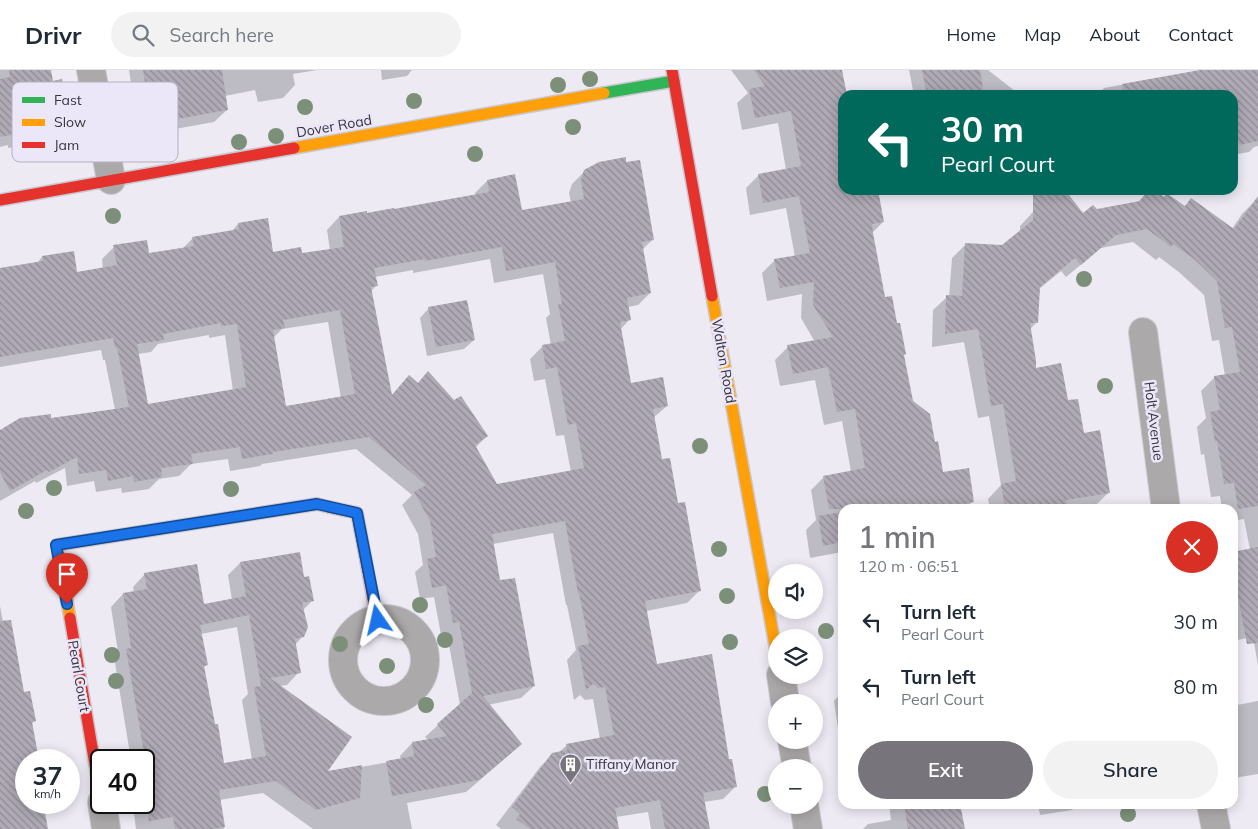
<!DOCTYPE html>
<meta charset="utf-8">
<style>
body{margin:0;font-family:Mulish,sans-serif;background:#f2f2f3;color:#1f2937;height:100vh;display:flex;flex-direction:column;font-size:19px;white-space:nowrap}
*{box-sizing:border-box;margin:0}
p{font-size:16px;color:#747a83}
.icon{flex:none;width:28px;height:28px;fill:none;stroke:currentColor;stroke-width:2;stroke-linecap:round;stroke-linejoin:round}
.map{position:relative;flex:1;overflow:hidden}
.side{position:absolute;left:838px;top:434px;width:400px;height:305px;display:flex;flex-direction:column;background:#fff;border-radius:15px;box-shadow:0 2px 12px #0003}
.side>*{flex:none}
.top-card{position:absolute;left:838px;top:20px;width:400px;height:105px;border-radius:15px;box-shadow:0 2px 12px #0003;background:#00695c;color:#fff;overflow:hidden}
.tools{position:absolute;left:768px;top:494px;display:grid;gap:10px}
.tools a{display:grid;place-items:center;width:55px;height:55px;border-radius:50%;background:#fff;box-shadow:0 2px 12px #0003;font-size:25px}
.speed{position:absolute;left:15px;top:679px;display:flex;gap:10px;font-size:25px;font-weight:700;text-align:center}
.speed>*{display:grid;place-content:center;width:65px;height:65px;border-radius:50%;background:#fff;box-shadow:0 2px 12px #0003;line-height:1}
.speed small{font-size:12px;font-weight:400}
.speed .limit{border:2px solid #111;border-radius:8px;background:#fff;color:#111}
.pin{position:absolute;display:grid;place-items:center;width:42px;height:42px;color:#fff;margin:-51px -21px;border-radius:50% 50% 50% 0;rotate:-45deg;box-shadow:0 0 5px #0007}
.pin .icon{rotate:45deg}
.me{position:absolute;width:55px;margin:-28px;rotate:349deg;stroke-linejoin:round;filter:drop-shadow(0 0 4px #0008)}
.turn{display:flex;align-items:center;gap:18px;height:105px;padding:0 20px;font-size:22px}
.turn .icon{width:65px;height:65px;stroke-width:2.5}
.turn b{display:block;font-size:35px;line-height:42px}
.round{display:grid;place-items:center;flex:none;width:52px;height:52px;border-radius:26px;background:#f2f2f3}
.headline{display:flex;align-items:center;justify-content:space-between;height:85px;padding:0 20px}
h1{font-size:30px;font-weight:600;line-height:38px;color:#77747c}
.button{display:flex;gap:10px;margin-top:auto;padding:10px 20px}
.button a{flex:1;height:58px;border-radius:30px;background:#77747c;color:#fff;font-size:20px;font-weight:600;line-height:58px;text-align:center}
.button a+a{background:#f2f2f3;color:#1f2937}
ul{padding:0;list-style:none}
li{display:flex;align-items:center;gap:15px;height:65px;padding:0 20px}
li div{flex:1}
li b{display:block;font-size:19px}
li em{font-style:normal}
header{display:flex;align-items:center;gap:30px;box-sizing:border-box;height:70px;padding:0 25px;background:#fff;border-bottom:1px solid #e0e1e3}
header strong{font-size:24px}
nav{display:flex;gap:28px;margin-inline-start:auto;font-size:18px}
.search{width:350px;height:45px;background:#f2f2f3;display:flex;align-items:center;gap:12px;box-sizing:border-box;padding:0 18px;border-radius:28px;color:#747a83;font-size:19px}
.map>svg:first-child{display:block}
.shadow{fill:#0003;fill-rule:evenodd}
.building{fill:url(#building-back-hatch);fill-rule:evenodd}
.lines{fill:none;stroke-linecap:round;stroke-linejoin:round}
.street-casing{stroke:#c9c7ce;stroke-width:30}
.fast-casing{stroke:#c9c7ce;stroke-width:14}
.slow-casing{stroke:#c9c7ce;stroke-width:14}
.jam-casing{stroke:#c9c7ce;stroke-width:14}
.street{stroke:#aca9aa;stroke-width:28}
.fast{stroke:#30b455;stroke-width:11}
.slow{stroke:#ff9f0a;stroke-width:11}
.jam{stroke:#e5322d;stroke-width:11}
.tree{fill:#7c9079}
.route-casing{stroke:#114b97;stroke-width:12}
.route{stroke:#1a73e8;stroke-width:9}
.labels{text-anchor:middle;stroke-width:5;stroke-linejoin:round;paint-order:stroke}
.street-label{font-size:14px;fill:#37353c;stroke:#ebe6f8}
.poi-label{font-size:14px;fill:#37353c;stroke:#ebe6f8;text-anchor:start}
.key{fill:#ebe6f8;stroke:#b5b1c0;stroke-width:1}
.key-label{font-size:14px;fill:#37353c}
</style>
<header>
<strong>Drivr</strong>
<div class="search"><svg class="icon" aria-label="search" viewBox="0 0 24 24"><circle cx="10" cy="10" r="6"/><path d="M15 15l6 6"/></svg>Search here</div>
<nav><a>Home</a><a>Map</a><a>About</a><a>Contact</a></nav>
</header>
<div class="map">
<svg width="1258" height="759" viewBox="0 0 1258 759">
<defs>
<pattern id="building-back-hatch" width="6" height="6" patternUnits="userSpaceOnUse" patternTransform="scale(1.25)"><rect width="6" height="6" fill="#afaab5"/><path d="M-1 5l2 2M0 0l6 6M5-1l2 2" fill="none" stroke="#8f8b94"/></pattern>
</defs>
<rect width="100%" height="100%" fill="#edeaf4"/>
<g class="shadow">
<polygon points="0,0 50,0 52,12 66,37 52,51 53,59 41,72 8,78 8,75 0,77"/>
<polygon points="129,0 317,0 293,4 295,15 283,28 258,32 255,20 225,26 227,40 214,52 142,65 139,50 137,51"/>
<polygon points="381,0 412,0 407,6 382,10"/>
<polygon points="731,0 824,0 846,25 842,25 842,120 882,120 878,124 883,152 872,163 884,228 903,286 912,332 934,373 942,404 972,432 965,439 842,439 842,482 810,488 806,460 816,450 811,420 824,407 851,402 842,351 824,355 815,310 780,316 775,290 788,277 815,272 801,248 802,224 767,231 762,203 775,190 795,187 786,138 750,145 746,118 759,105 786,100 778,53 742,60 737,33 748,23"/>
<polygon points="909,0 988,0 1019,24 1021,22 1025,25 914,25"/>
<polygon points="1216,0 1258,0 1258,76 1254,77 1249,82 1232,85 1232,25 1084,25 1086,23 1102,20 1104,18 1170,6"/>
<path d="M585,101l68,68 -11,11 8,43 -12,12 -10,2 2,12 -10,11 10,54 37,22 -14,12 8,42 16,45 22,86 -12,12 -41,8 10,54 72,95 7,27 -12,12 -19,3 4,27h-57l-3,-17 -32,5 2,12h-117l-5,-4 44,-58 13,-13 5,-1 9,-8 33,-6 -7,-40 -8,1 -5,-5 -6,5 -7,-40 9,-10 -9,-45h-1l-13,-72 -60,11 6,38 35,104 -13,12 -33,7 33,39 -13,12 -42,36 -59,11 5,26h-99l-50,-36 -44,7 5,29h-88l-3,-23 4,-4h7v-42h-13l-16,-97 4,-5 -8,-51 12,-13 11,-1 -1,-6 12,-13 58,31 29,-5 -4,-25 12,-12 63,15 9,23 -9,9v26l-8,9 4,27 -12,13 -8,1 47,87 75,-13 -1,-4 12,-13 16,-3 -3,-3 35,-32 -13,-71 -6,1 -7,-38 -14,2 -5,-27 8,-7 -5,-31 -16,-29 10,-10 -56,-46 -94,15 -2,2 -30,5 -2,-12 -37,5 -12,12 -20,3 -10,10 -27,4 -1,-5 -25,4 -2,-11 -27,5 -2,-18 -29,15 -1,-2 -35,20v-70l50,-11 65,-10 -10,-50h-2l-2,-10 -101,17v-93l37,-11 5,-6 34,17 27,-5 -1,-10 12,-12 34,8 34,-6 11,-11 38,-6 7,-8 34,29 29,2 29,-5 -3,-20 12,-13 27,-5v2l109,-18v-3l12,-12 34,31 50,-9 -2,-10 3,-9zM490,189l4,24 49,-9 7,40 -4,4 5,27 -9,2 -12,12 4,22 11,-2 11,57 8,-1 7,37 -75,13 -21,-37 12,-12 -78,-59 -18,19 -20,-105 6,-6 -2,-8 38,-7v3zM328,252l13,76 -56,9 -12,-69 9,-9zM209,265v3l16,-3 8,56 -86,14 -9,-51 13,-2 7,-8zM237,557l11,67 -6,6 10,60 -29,5 -20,-97 3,-3 -5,-31z"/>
<polygon points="1148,122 1155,127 1163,128 1166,125 1184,137 1191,130 1232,159 1242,144 1256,130 1258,130 1258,595 1253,567 1232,571 1232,483 1250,480 1244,449 1232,451 1232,439 1222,439 1220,426 1211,427 1204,384 1201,385 1197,357 1206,348 1201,321 1215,307 1225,306 1219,270 1212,271 1204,225 1180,203 1159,187 1156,190 1133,172 1101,178 1066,207 1061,201 1039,219 1037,252 1030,259 1035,299 1067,332 1083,364 1109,422 1095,436 1079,439 990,439 988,429 1001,415 989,346 978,348 964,272 932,277 933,240 947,227 949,227 952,188 966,174 1003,176 1020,162 1020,156 1033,142 1083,145 1096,141 1137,133"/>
<polygon points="429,238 474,270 464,279 427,286 420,248"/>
<polygon points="0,536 10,590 35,651 31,654 38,690 26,690 26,732 45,732 43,735 47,759 0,759"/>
<polygon points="842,622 842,657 838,658 834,631"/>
<polygon points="1258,631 1258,704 1234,708 1232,700 1232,640 1237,635"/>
<polygon points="889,734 959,734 964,759 863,759 868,754 891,750"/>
<polygon points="1003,734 1016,734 1004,736"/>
<polygon points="1038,734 1077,734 1072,740 1040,745"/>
</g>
<g class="building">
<polygon points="9,0 51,0 53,11 62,9 67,38 52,40 55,60 21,66 21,63 0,67 0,9 10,7"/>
<polygon points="143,0 222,0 228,40 154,53 151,39 149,39"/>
<polygon points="754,0 842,0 847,25 842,25 842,120 878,120 884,152 872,154 873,163 885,227 892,226 897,253 900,253 906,284 904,285 913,331 930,344 935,372 938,371 943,402 969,398 974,432 940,439 829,439 823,406 865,398 855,339 837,342 828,297 793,304 787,275 833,267 813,235 814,212 780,218 774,189 810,183 799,126 763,133 758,104 801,96 791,41 755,48 749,19 765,16"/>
<polygon points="922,0 980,0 984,25 927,25"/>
<polygon points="1200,0 1258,0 1258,71 1239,75 1238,69 1232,70 1232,25 1123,25 1122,14"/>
<path d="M626,87v5l14,-2 14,80 -12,2 9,51 -24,5 4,22 -11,2 11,61 32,-6 5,29 -15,3 9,50 8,-1 8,45 7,-1 16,89 -56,10 12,63 55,-10 17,105h3l5,28 -34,6 7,36h-45l-5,-29 -45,8 4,21h-89l-14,-10 4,-5 -8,-7 40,-54 15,-3 -1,-6 48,-9 -9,-48 -7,1 -5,-4 -7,6 -8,-44 11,-2 -10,-51h-1l-13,-72 -73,13 8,46 15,-2 20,108 -52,10 39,48 -43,36 -87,16 -6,-35 28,-5 -2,-14 35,-6 -10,-12 35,-31 -13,-71 -6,1 -7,-38 -14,3 -5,-29 9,-2 -6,-36 -16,-29 12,-7 -57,-48 -96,15v2l-31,5 -2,-12 -49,7 2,10 -32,4 1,9 -28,5 -1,-6 -25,5 -2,-11 -27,4 -2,-17 -28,15 -2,-2 -37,21 -10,-19v-42l20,-12 31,-4v4l78,-11 -12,-59h-2l-2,-10 -113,19v-89l43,-7 -1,-5 32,-5 3,21 40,-7 -4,-20 34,-5 2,13 45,-7 -2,-9 47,-8 -1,-6 30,-5 5,34 28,-5 1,6 42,-6 -5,-31 28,-5v2l27,-5v1l95,-17 -2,-12 28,-6 7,36 62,-11 -3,-19 3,-10 15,-8zM502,177l4,24 49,-9 7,42h-4l7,37 -23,4 4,24 11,-2 11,58 8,-2 8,45 -87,16 -22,-39 13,-9 -27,-40 -7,4 -26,-29 -10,12 -9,-8 -17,20 -21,-108 7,-1 -4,-18 51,-9v2zM340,240l15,84 -69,12 -13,-76 12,-2 -2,-8zM221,253v3l16,-2 9,63 -98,17 -11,-60 27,-4 -1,-6z"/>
<polygon points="1033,120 1065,120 1083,143 1093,135 1097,139 1140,131 1148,120 1155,125 1157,122 1164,127 1166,123 1185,136 1191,128 1234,159 1258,126 1258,436 1238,439 1234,413 1224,414 1217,371 1215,372 1210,342 1220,340 1214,306 1240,302 1232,257 1225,258 1217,211 1194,189 1173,174 1171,177 1147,159 1116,165 1081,195 1075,188 1040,217 1038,253 1030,253 1036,291 1036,298 1061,293 1068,330 1078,329 1084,363 1100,360 1110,423 1066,430 1067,439 1005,439 1001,414 1016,411 1003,334 991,336 978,259 945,264 946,225 962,226 965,173 1002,175 1033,150"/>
<polygon points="467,230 475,270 436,277 428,237"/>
<polygon points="842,442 842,472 823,476 818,446"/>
<polygon points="1258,477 1258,573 1247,574 1236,516 1235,516 1232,502 1232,482"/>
<path d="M300,482l4,25 5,-1 5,25 -12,2 6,24 -4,10 -9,2 6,34 -31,5 82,59 -24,34 34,-6 -2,33 -44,12 -40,-29 -57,9 6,37 -12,2h-38l-2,-12 -24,4 -4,-28 6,-1 -25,-143 5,-1 -8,-55 24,-4 -3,-16 53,-9 7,40 42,-8 -6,-34zM249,545l12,71 -7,1 12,69 -42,7 -6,-39h-3l-11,-58 4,-1 -8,-40z"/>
<polygon points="11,550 24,622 30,621 36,651 32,652 39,690 26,690 26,732 43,732 48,759 0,759 0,551"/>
<polygon points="904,734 960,734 965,759 908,759"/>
</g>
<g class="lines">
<defs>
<g id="street">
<polyline points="91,0 111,110"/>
<polyline points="1143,262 1166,439"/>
<circle cx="384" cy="590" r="41"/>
<polyline points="781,605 785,632"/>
<polyline points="792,670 797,698"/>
<polyline points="102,732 106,759"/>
<polyline points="1211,734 1216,759"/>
<polyline points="804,735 808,759"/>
</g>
<polyline id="fast" points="604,23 674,11"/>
<g id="slow">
<polyline points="294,78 604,23"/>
<polyline points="712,226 776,581"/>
<polyline points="70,548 57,475 317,434 329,437"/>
</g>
<g id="jam">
<polyline points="672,0 712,226"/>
<polyline points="0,130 294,78"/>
<polyline points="329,437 357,443 377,550"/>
<polyline points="70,548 101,730"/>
</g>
</defs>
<use href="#street" class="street-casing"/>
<use href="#fast" class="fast-casing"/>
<use href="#slow" class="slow-casing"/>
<use href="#jam" class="jam-casing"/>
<use href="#street" class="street"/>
<use href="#fast" class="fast"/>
<use href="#slow" class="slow"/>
<use href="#jam" class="jam"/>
</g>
<g class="tree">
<circle cx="590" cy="9" r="8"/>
<circle cx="558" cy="15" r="8"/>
<circle cx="414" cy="31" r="8"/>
<circle cx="305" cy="37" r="8"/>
<circle cx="573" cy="57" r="8"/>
<circle cx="276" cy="66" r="8"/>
<circle cx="239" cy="72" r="8"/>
<circle cx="475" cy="84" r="8"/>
<circle cx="113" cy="146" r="8"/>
<circle cx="1084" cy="209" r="8"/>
<circle cx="1105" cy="316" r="8"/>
<circle cx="700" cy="376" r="8"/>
<circle cx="54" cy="418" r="8"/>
<circle cx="231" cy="419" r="8"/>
<circle cx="26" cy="441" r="8"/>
<circle cx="719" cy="479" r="8"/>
<circle cx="727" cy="526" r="8"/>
<circle cx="420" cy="535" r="8"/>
<circle cx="826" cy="561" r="8"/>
<circle cx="445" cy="570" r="8"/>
<circle cx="730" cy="572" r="8"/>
<circle cx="340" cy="574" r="8"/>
<circle cx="112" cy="585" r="8"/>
<circle cx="387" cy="596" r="8"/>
<circle cx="116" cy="611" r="8"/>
<circle cx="426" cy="635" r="8"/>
<circle cx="765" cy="724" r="8"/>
<circle cx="1128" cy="744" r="8"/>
</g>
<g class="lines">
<defs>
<polyline id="route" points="67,534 56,475 317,434 357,443 378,550"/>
</defs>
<use href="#route" class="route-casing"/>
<use href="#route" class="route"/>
</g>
<defs>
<symbol id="building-pin" viewBox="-11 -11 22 30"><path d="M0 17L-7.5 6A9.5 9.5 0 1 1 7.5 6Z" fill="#77747c" stroke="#ebe6f8"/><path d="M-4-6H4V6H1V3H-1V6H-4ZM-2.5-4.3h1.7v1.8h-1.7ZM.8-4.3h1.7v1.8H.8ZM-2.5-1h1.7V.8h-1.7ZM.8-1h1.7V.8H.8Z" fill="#fff"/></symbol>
</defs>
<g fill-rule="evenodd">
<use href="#building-pin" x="558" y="682" width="25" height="34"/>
</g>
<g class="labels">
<g class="street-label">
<text transform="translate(334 56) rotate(-10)" y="5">Dover Road</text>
<text transform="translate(724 291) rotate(80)" y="5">Walton Road</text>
<text transform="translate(1154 351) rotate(83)" y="5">Holt Avenue</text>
<text transform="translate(79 606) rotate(80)" y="5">Pearl Court</text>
</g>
<g class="poi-label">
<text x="586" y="699">Tiffany Manor</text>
</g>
</g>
<rect x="12" y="12" width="166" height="80" rx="8" class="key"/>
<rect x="22" y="27" width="23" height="6" fill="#30b455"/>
<rect x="22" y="49" width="23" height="7" fill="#ff9f0a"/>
<rect x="22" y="72" width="23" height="6" fill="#e5322d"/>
<g class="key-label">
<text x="54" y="35">Fast</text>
<text x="54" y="57">Slow</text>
<text x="54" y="80">Jam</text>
</g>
</svg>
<div class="tools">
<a><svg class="icon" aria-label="sound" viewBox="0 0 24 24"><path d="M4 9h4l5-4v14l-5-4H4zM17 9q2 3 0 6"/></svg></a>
<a><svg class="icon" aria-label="layers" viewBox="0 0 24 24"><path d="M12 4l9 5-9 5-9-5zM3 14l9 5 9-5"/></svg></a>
<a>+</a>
<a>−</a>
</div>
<div class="speed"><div>37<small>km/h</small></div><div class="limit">40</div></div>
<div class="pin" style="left:67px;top:534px;background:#d93025"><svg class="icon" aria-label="arrive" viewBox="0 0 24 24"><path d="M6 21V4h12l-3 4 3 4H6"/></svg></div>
<svg class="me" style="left:378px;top:550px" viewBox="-20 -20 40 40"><path d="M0-17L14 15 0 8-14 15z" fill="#1a73e8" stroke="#fff" stroke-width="4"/></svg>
<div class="top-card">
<div class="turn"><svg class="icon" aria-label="left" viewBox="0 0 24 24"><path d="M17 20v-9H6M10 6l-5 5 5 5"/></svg><div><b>30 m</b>Pearl Court</div></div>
</div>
<section class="side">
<div class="headline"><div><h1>1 min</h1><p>120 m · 06:51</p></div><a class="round" style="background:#d93025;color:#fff"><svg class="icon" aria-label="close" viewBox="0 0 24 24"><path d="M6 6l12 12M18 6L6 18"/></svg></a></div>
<ul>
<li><svg class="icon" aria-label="left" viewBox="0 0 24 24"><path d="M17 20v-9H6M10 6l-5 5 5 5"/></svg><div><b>Turn left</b><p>Pearl Court</p></div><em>30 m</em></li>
<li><svg class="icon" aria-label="left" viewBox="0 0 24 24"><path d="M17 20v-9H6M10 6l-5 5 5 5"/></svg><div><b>Turn left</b><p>Pearl Court</p></div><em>80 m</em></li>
</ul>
<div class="button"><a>Exit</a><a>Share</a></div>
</section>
</div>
